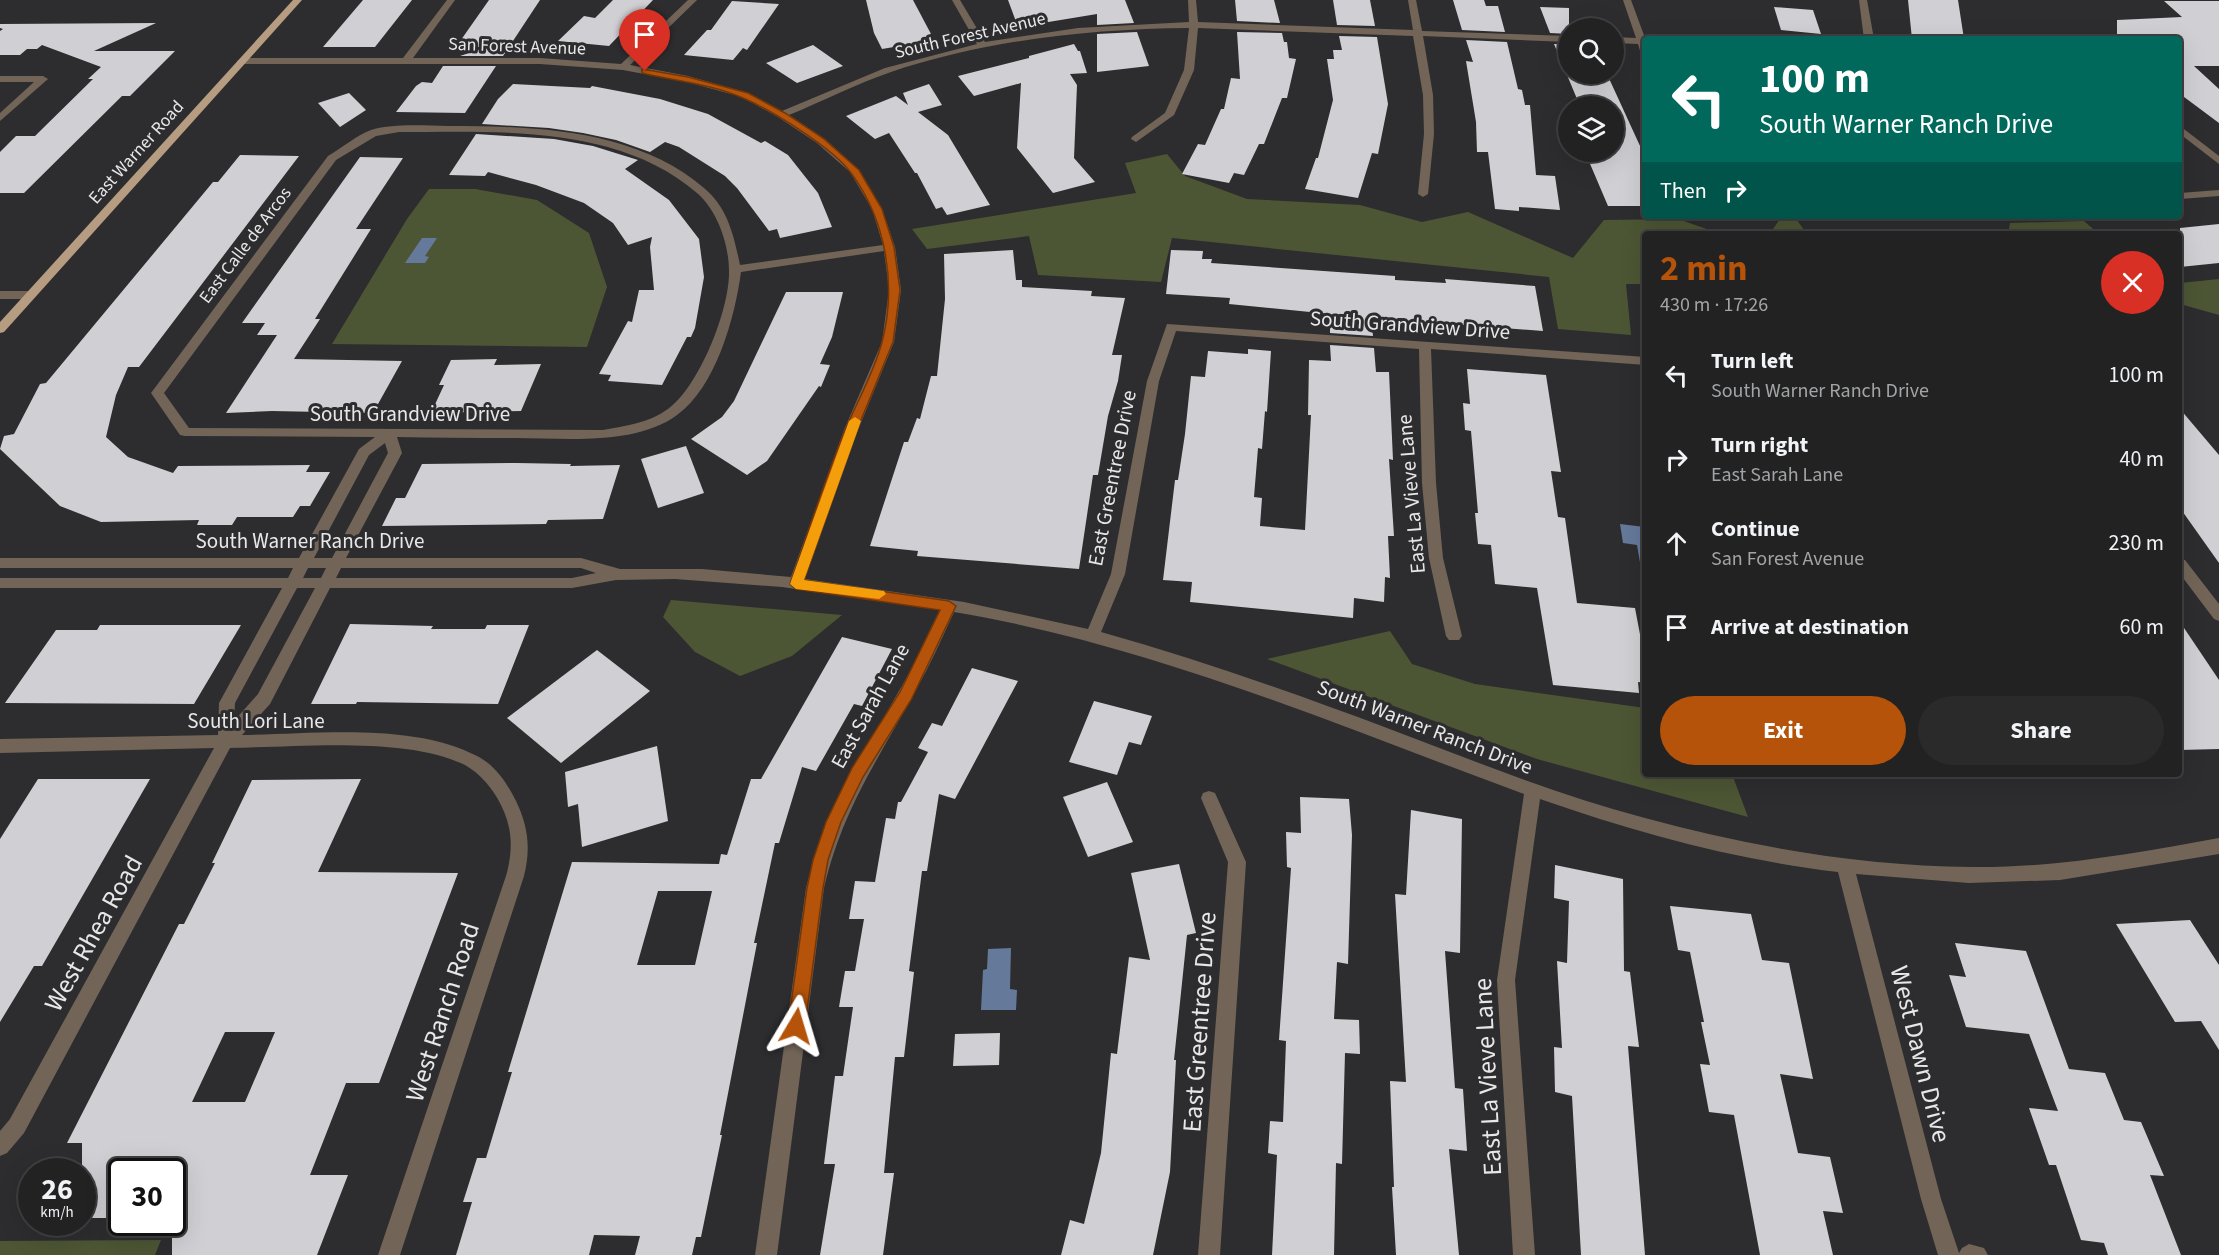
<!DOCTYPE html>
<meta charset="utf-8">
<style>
body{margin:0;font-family:"Source Sans 3",sans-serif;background:#2a2a2b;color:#f1f3f6;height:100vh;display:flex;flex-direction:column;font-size:22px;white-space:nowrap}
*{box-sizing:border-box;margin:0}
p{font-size:20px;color:#a2a4a6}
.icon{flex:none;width:33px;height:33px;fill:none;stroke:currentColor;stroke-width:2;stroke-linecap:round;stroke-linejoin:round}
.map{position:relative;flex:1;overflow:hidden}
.side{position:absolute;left:1642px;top:231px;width:540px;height:546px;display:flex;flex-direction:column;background:#222223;border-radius:6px;box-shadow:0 6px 24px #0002,0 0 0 2px #3f3f41}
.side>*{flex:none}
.top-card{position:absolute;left:1642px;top:36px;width:540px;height:183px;border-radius:6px;box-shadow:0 6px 24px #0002,0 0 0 2px #3f3f41;background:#00695c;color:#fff;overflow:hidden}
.fabs{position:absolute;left:1558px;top:18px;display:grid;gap:12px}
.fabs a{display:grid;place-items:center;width:66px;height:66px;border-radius:50%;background:#222223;box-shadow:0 6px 24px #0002,0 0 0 2px #3f3f41;font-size:30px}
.speed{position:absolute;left:18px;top:1158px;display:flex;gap:12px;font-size:30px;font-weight:700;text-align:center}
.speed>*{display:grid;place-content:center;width:78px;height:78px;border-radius:50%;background:#222223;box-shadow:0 6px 24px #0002,0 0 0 2px #3f3f41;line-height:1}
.speed small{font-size:15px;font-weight:400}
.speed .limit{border:3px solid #111;border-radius:9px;background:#fff;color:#111}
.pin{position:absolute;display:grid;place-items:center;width:51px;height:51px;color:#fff;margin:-62px -26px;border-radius:50% 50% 50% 0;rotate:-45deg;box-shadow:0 0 6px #0007}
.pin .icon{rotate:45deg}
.me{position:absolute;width:66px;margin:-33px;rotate:7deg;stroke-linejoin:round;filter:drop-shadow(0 0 4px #0008)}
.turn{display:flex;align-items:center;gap:21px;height:126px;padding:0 18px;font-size:27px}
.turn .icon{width:78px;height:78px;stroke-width:2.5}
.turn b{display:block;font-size:42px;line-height:51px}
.then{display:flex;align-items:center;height:57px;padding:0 18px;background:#0003;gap:12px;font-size:22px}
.round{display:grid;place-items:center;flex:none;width:63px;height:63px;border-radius:32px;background:#2a2a2b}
.summary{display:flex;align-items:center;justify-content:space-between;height:102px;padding:0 18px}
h1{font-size:36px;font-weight:700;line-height:45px;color:#b45309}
.primary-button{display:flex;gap:12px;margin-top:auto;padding:12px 18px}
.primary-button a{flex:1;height:69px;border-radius:36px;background:#b45309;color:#fff;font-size:24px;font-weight:700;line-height:69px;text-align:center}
.primary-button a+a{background:#2a2a2b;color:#f1f3f6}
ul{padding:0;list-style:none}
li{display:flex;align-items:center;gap:18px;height:84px;padding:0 18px}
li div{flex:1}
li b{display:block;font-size:22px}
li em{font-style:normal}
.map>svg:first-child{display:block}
.green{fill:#4c5634}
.water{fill:#65799b}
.building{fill:#d0cfd3;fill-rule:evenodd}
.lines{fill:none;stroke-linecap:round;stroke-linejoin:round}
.minor{fill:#726558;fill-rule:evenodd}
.major{fill:#b69c81;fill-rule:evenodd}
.route{fill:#b45309;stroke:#753606;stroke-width:1.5}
.slow{fill:#f59e0b}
.labels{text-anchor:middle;stroke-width:6;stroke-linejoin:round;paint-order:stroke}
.far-street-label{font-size:18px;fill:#e7e7e8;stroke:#2d2d2f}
.street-label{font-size:21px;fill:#e7e7e8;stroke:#2d2d2f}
.near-street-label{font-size:26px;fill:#e7e7e8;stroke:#2d2d2f}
</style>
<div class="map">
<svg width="2219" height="1255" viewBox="0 0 2219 1255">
<rect width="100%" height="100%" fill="#2d2d2f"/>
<g class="green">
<polygon points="1167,154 1185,176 1247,199 1360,205 1422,222 1468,212 1573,258 1604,220 1678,219 1721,234 1646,234 1645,284 1626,284 1631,335 1558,329 1549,277 1172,238 1161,282 1038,275 1029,236 927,249 912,229 1136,193 1125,163"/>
<polygon points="429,189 475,189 537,200 589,233 607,287 587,347 332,344 407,219"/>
<polygon points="1782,216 1794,216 1807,234 1741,234 1773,229"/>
<polygon points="2084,221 2099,234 2008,234 2010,223"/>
<polygon points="2219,279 2219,315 2180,304 2180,283"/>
<polygon points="671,600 842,615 792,656 740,676 695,652 663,617"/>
<polygon points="1390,631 1412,664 1475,684 1645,708 1646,774 1732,774 1748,817 1537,759 1267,659"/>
<polygon points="161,1240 155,1255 0,1255 0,1241"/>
</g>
<g class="water">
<polygon points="422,238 437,238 425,256 429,257 425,263 405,263"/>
<polygon points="1620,524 1645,527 1645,533 1643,533 1645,574 1642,574 1637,545 1623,543"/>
<polygon points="1011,948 1010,989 1017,990 1016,1010 981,1010 983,970 987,969 988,949"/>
</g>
<g class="building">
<polygon points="363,0 412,0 375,47 323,47"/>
<polygon points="489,0 540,0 503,56 460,56 487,47 456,47"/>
<polygon points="613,0 653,0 609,46 558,41 584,16 595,18"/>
<polygon points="866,0 913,0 931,34 918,43 882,49 874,33"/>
<polygon points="1008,0 1125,0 1134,23 1097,25 1097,14 1018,27"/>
<polygon points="1235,0 1274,0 1280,23 1237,21"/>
<polygon points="1333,0 1370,0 1375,26 1337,25"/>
<polygon points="1453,0 1484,0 1486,6 1498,6 1505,32 1462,30"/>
<polygon points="1908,0 1958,0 1964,39 1912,39"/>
<polygon points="732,1 779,4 747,50 743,48 733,60 684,55 707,30 711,30"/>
<polygon points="2164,1 2219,1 2219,66 2194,66 2219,89 2219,123 2180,94 2180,39 2117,39 2117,20 2182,17"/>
<polygon points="1540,7 1569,8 1569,34 1550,33"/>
<polygon points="1774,7 1813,10 1821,34 1781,30"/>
<polygon points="156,23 94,51 175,51 130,96 122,96 24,193 0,193 0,152 16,136 35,136 93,79 88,79 101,67 42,45 37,49 27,49 20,55 0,55 0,31 3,29 0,28 0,24"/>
<polygon points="1137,32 1149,66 1097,72 1097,34"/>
<polygon points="1237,32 1282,33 1284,42 1287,42 1289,58 1296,59 1287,98 1282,98 1264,144 1259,144 1244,175 1234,173 1229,183 1182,174 1198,144 1205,145 1221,109 1224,109 1231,78 1240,79"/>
<polygon points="1339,36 1377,37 1388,104 1378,154 1372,153 1358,198 1305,189 1316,158 1318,158 1333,100 1327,59 1334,59 1333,50 1342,50"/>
<polygon points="1466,40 1507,42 1518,89 1522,90 1525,105 1530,105 1536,175 1555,176 1560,210 1519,207 1519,211 1495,209 1488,152 1477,152 1476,122 1466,61 1473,62"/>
<polygon points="1074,44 1078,51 1080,51 1087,73 1070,74 1077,85 1074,158 1095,182 1053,193 1017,148 1021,83 974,96 958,76 1029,58 1029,56"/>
<polygon points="1554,44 1569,44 1569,74 1607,74 1646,159 1646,206 1608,206 1585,152 1614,152 1614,106 1580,106"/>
<polygon points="813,45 843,66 797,83 766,63"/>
<polygon points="443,66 496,66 465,113 396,112 416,86 422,82 432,83"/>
<polygon points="513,84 590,88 592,86 660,99 708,114 761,143 765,141 788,155 818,193 832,227 780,238 777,229 769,231 737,188 725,176 679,147 665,142 650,152 616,140 583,133 549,128 482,124 498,99"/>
<polygon points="929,84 942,105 918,112 948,135 990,205 947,215 942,207 936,209 917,173 915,173 889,133 875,139 846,116 896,96 908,105 903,93"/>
<polygon points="349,93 366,110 340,127 318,103"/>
<polygon points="476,134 554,139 593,146 638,160 625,169 669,200 699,239 704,277 695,328 691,337 687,337 662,385 608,381 611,375 599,374 628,321 632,322 639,290 654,290 650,247 652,237 628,245 613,223 584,203 536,185 488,172 485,176 449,175"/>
<polygon points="240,155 299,156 139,367 128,367 116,395 106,437 128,457 173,473 178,466 310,465 306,472 330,472 310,506 300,506 293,517 237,517 232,525 197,525 199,520 101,522 60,506 0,449 4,436 14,434 40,384 46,383 213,182 218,182"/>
<polygon points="360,157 403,158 356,229 371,229 315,319 320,319 294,359 402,361 373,413 272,411 226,413 277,335 257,335 265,323 242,323"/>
<polygon points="2219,224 2219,263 2180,267 2180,228"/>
<polygon points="1013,250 1016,280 1022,280 1022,287 1092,291 1091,296 1125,298 1112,355 1122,355 1118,381 1108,416 1098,475 1093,475 1079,569 917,556 918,551 870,546 904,442 908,442 917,418 920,419 931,376 937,376 945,299 944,254"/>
<polygon points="1171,250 1203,251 1202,259 1212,259 1211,263 1395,276 1395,280 1446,283 1445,279 1535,286 1543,331 1371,318 1373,336 1330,333 1330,314 1229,304 1230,298 1166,294"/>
<polygon points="786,292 843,292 832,337 820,364 830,365 821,387 819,386 767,461 747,475 691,439 722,417 734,401"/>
<polygon points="1330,345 1374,348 1376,372 1389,372 1393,460 1389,459 1394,536 1388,536 1390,578 1385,577 1384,602 1354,598 1353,618 1190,602 1192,582 1163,580 1175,480 1178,480 1185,434 1191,376 1205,377 1208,351 1248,354 1248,349 1271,351 1267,412 1265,411 1262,449 1258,448 1254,497 1262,498 1260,526 1305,530 1311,415 1308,415 1309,360 1331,361"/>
<polygon points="497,359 494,365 541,364 521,411 431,413 444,385 439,385 451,360"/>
<polygon points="1467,369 1546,375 1561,472 1551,471 1558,517 1565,518 1577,603 1635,608 1646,666 1646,683 1638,682 1639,693 1553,685 1537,588 1495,584 1491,545 1478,544 1475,513 1478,513 1471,431 1465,430 1463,403 1470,404"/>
<polygon points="2180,409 2219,455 2219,563 2180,508"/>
<polygon points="686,446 704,493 658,508 641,459"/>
<polygon points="422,464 517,463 571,464 570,466 620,465 603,519 548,520 546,524 382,526 396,498 405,498"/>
<polygon points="2180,622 2219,680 2219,749 2180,750"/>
<polygon points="350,624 433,626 431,629 485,629 487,625 529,625 498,704 357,702 356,704 311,704"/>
<polygon points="100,625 241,625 194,704 5,703 56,630 97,630"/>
<path d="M842,637l50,12 -30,57 -8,-2 -38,67 -14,-4 -23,76h-4l-21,100h3l-37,192h2l-21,102h-5l-4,18h-57l5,-19 -46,-1 -5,20h-133l16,-53h-9l14,-44h9l26,-86h-4l64,-210 147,2 2,-10 6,1 24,-76h10zM658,891h54l-17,74h-58z"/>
<polygon points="597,650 650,691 561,763 507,718"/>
<polygon points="972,668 1018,681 955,799 939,794 927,871 922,871 909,971 914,972 904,1057 895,1057 884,1173 894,1173 883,1255 820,1255 835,1164 824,1164 835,1076 843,1076 853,1007 839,1007 845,971 855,971 864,919 849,919 855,881 875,882 886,818 895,819 898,802 901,802 928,752 918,748 932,723 942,726"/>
<polygon points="1094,701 1152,716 1141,745 1129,742 1117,775 1069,762"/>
<polygon points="657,746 668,821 582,847 578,804 568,807 565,772"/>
<polygon points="38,779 150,779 42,966 34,966 0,1022 0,839"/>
<path d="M361,779l-43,93 140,1 -79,210h-33l-36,92h38l-31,80h-145v-83h-50v46h-40v-75h-15l112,-219h5l31,-61h-3l40,-83zM225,1032h50l-30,70h-53z"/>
<polygon points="1107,782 1133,842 1088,857 1063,797"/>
<polygon points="1300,797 1349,799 1352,835 1348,964 1337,962 1334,1019 1359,1020 1360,1054 1345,1053 1342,1164 1336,1163 1334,1255 1272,1255 1277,1155 1268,1153 1270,1121 1283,1122 1286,1041 1279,1040 1291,868 1287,867 1286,832 1301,833"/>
<polygon points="1411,810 1462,819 1460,953 1445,951 1455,1088 1463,1089 1467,1151 1449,1149 1459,1255 1396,1255 1392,1187 1394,1187 1390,1081 1406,1082 1395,894 1406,895"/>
<polygon points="1179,864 1196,933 1187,935 1174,1060 1176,1060 1170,1172 1153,1255 1061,1255 1070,1220 1084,1224 1101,1153 1111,1053 1117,1054 1129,957 1150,960 1131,873"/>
<polygon points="1555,865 1623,879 1624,971 1630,972 1639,1047 1628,1046 1645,1255 1581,1255 1572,1096 1555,1092 1554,1047 1562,1048 1557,961 1567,963 1569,901 1554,898"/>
<polygon points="1670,906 1751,914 1762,960 1789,963 1813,1079 1780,1074 1798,1153 1830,1157 1843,1213 1823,1211 1833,1255 1760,1255 1734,1115 1709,1112 1700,1064 1710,1065 1701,1022 1704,1022 1690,952 1678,950"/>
<polygon points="2190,920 2219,965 2219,1050 2201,1021 2175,1022 2116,924"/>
<polygon points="1955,943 2026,951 2069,1069 2105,1073 2124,1120 2141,1122 2164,1176 2150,1175 2181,1255 2108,1255 2104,1243 2081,1240 2056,1165 2049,1165 2029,1108 2058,1111 2029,1034 1966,1027 1949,975 1966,977"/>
<polygon points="1000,1033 999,1065 953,1066 955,1034"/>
</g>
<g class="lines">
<g class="minor">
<path d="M447,0h8l-42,58h127l81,6 67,-64h9l-67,65 58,11 60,17 34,18 103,-43 92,-24 -25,-44h8l25,42 93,-14 111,-6 -1,-22h8l2,22 215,8 -5,-30h8l6,31 147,5v6l-146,-6 10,59 1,39 -6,60 -5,3 -5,-3 6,-60 -1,-39 -10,-59 -215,-8 -4,42 -20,45 -38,27 -5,-3 1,-2 33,-24 19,-43 5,-42c-101,1 -202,12 -298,44 -35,12 -68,29 -102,43l36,24 34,31 23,39 13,38 6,43 -7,52 -36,88 -53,149 159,23 124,27 23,-55 36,-193 20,-57 479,33v8l-215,-16 5,134 7,75 19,78 -3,4h-10l-3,-4 -17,-78 -7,-75 -3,-134 -243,-18 -17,50 -34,193 -24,58c97,27 192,61 286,96 85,32 170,67 258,90 106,29 217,48 326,49 85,1 165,-14 248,-29v16l-159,26 -91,3 -113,-9 85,325 18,54 3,-5 7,-4 15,4 4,7h-50l-17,-56 -83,-327c-102,-12 -201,-39 -298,-73l-25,181 20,275h-22l-16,-275 27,-186c-188,-69 -372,-149 -570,-182 -12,26 -24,53 -38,78 -38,70 -73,118 -92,198l-47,367h-22l51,-367c19,-78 58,-135 97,-204 14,-24 25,-49 37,-75l-158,-22 -107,-8 -59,1 -44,8h-242l-60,116 -28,31c70,-1 172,-13 235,21 18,9 30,27 39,45 12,25 15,47 8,75l-124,379h-22l128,-379c7,-25 7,-47 -5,-71 -8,-16 -20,-31 -36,-40 -57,-29 -170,-18 -235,-17l-206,385 -17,20 -7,3v-25l10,-12 204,-371 -214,5v-14l218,-4 1,-32 63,-115h-282v-10h288l5,-10h-293v-10h299l60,-109 16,-12 -190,-1 -5,-1 -29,-42 177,-237c14,-8 29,-21 43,-26 25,-7 53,-4 77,-4 86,0 187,3 256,62 24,20 30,48 36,77l143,-20 -11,-36 -22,-37 -33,-29 -39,-26 -36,-20 -55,-15 -64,-12 -83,-6h-298l-5,-3 5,-3h161zM399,132c98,0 218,-8 298,61 20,17 32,51 32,78 1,38 -30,116 -61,138 -19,14 -43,17 -65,21l-414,-2 -25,-35 172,-233 40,-24zM884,251l5,39 -7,52 -38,88 -53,147 -89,-8h-82l-39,-11h-235l56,-105 -5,-16c39,1 79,1 119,1 49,0 119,8 161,-23 39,-28 58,-98 64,-143zM385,443l3,10 -56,105h-18l55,-103zM308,568h18l-5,10h-18zM341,568h240l15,5 -24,5h-236zM297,588h18l-57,106 -24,27 1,-18z"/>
<polygon points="1623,0 1631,0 1645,38 1649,39 1646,39 1646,57 1641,54 1638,44 1614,43 1614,37 1636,38"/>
<polygon points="1859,0 1867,0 1874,39 1864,39"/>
<polygon points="0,76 43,76 48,79 0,121 0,113 34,82 0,82"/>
<polygon points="2180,126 2219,156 2219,164 2180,134"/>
<polygon points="2219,190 2219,196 2180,199 2180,193"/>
<polygon points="0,291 30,291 36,295 30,299 0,299"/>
<polygon points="2180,559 2185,560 2219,604 2219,621 2214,619 2180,574"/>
<polygon points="1209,791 1215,793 1246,862 1220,1255 1198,1255 1228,862 1201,798 1203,793"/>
</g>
<polygon class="major" points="293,0 302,0 4,332 0,333 0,322"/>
</g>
<path class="route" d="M642,69l46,8 60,16 37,20 39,26 35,31 23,39 12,38 6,43 -7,52 -36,88 -53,150 145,21 7,5 -45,94 -48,77 -22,45 -13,38 -5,28 -18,138 -2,6 -7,2 -6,-2 -2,-6 19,-138 6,-28 13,-38 26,-54 48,-76 40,-82 -144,-21 -6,-5c18,-52 35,-104 55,-154 12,-28 30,-60 37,-88 15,-57 4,-122 -31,-169 -18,-25 -80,-63 -108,-75 -31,-14 -68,-17 -101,-25z"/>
<polygon class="slow" points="855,417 861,421 804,580 884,591 886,594 879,599 796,589 790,584 849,421"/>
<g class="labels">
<g class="far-street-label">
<text transform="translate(970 35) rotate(-13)" y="6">South Forest Avenue</text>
<text transform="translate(517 46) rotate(2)" y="6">San Forest Avenue</text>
<text transform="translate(136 152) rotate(-48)" y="6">East Warner Road</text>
<text transform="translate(245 245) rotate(-53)" y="6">East Calle de Arcos</text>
</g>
<g class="street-label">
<text transform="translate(1410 325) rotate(4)" y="7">South Grandview Drive</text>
<text x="410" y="421">South Grandview Drive</text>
<text transform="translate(1112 478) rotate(-79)" y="7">East Greentree Drive</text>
<text transform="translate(1411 494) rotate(-95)" y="7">East La Vieve Lane</text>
<text x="310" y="548">South Warner Ranch Drive</text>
<text transform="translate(870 706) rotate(-61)" y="7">East Sarah Lane</text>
<text x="256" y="728">South Lori Lane</text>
<text transform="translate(1425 727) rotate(21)" y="7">South Warner Ranch Drive</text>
</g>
<g class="near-street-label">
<text transform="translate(93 933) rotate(-61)" y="9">West Rhea Road</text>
<text transform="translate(442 1012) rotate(-72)" y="9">West Ranch Road</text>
<text transform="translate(1199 1022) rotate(-86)" y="9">East Greentree Drive</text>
<text transform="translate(1921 1054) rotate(76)" y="9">West Dawn Drive</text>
<text transform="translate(1487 1077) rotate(-93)" y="9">East La Vieve Lane</text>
</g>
</g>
</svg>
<div class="fabs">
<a><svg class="icon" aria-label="search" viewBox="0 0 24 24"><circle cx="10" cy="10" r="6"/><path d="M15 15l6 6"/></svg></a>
<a><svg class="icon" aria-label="layers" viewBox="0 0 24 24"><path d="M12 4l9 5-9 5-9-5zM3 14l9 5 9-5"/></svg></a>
</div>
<div class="speed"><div>26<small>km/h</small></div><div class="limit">30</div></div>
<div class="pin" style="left:645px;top:71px;background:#d93025"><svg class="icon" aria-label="arrive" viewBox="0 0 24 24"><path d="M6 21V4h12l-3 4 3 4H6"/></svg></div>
<svg class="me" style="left:796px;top:1026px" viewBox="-20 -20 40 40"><path d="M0-17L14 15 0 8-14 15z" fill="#b45309" stroke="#fff" stroke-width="4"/></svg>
<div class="top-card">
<div class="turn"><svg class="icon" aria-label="left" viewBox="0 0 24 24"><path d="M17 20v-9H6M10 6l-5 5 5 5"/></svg><div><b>100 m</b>South Warner Ranch Drive</div></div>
<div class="then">Then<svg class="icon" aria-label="right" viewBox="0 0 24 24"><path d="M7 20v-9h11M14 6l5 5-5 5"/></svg></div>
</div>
<section class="side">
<div class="summary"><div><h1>2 min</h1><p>430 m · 17:26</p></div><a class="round" style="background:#d93025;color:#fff"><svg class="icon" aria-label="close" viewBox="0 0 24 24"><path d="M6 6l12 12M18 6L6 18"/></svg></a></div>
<ul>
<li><svg class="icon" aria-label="left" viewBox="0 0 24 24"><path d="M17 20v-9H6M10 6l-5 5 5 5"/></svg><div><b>Turn left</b><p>South Warner Ranch Drive</p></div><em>100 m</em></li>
<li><svg class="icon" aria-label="right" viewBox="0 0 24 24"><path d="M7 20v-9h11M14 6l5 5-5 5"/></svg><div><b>Turn right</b><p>East Sarah Lane</p></div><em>40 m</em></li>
<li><svg class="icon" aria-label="ahead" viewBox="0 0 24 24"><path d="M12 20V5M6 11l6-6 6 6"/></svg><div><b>Continue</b><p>San Forest Avenue</p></div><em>230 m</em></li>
<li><svg class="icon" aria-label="arrive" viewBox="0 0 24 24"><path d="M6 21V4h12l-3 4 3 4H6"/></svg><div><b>Arrive at destination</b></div><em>60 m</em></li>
</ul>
<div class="primary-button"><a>Exit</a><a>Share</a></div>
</section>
</div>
